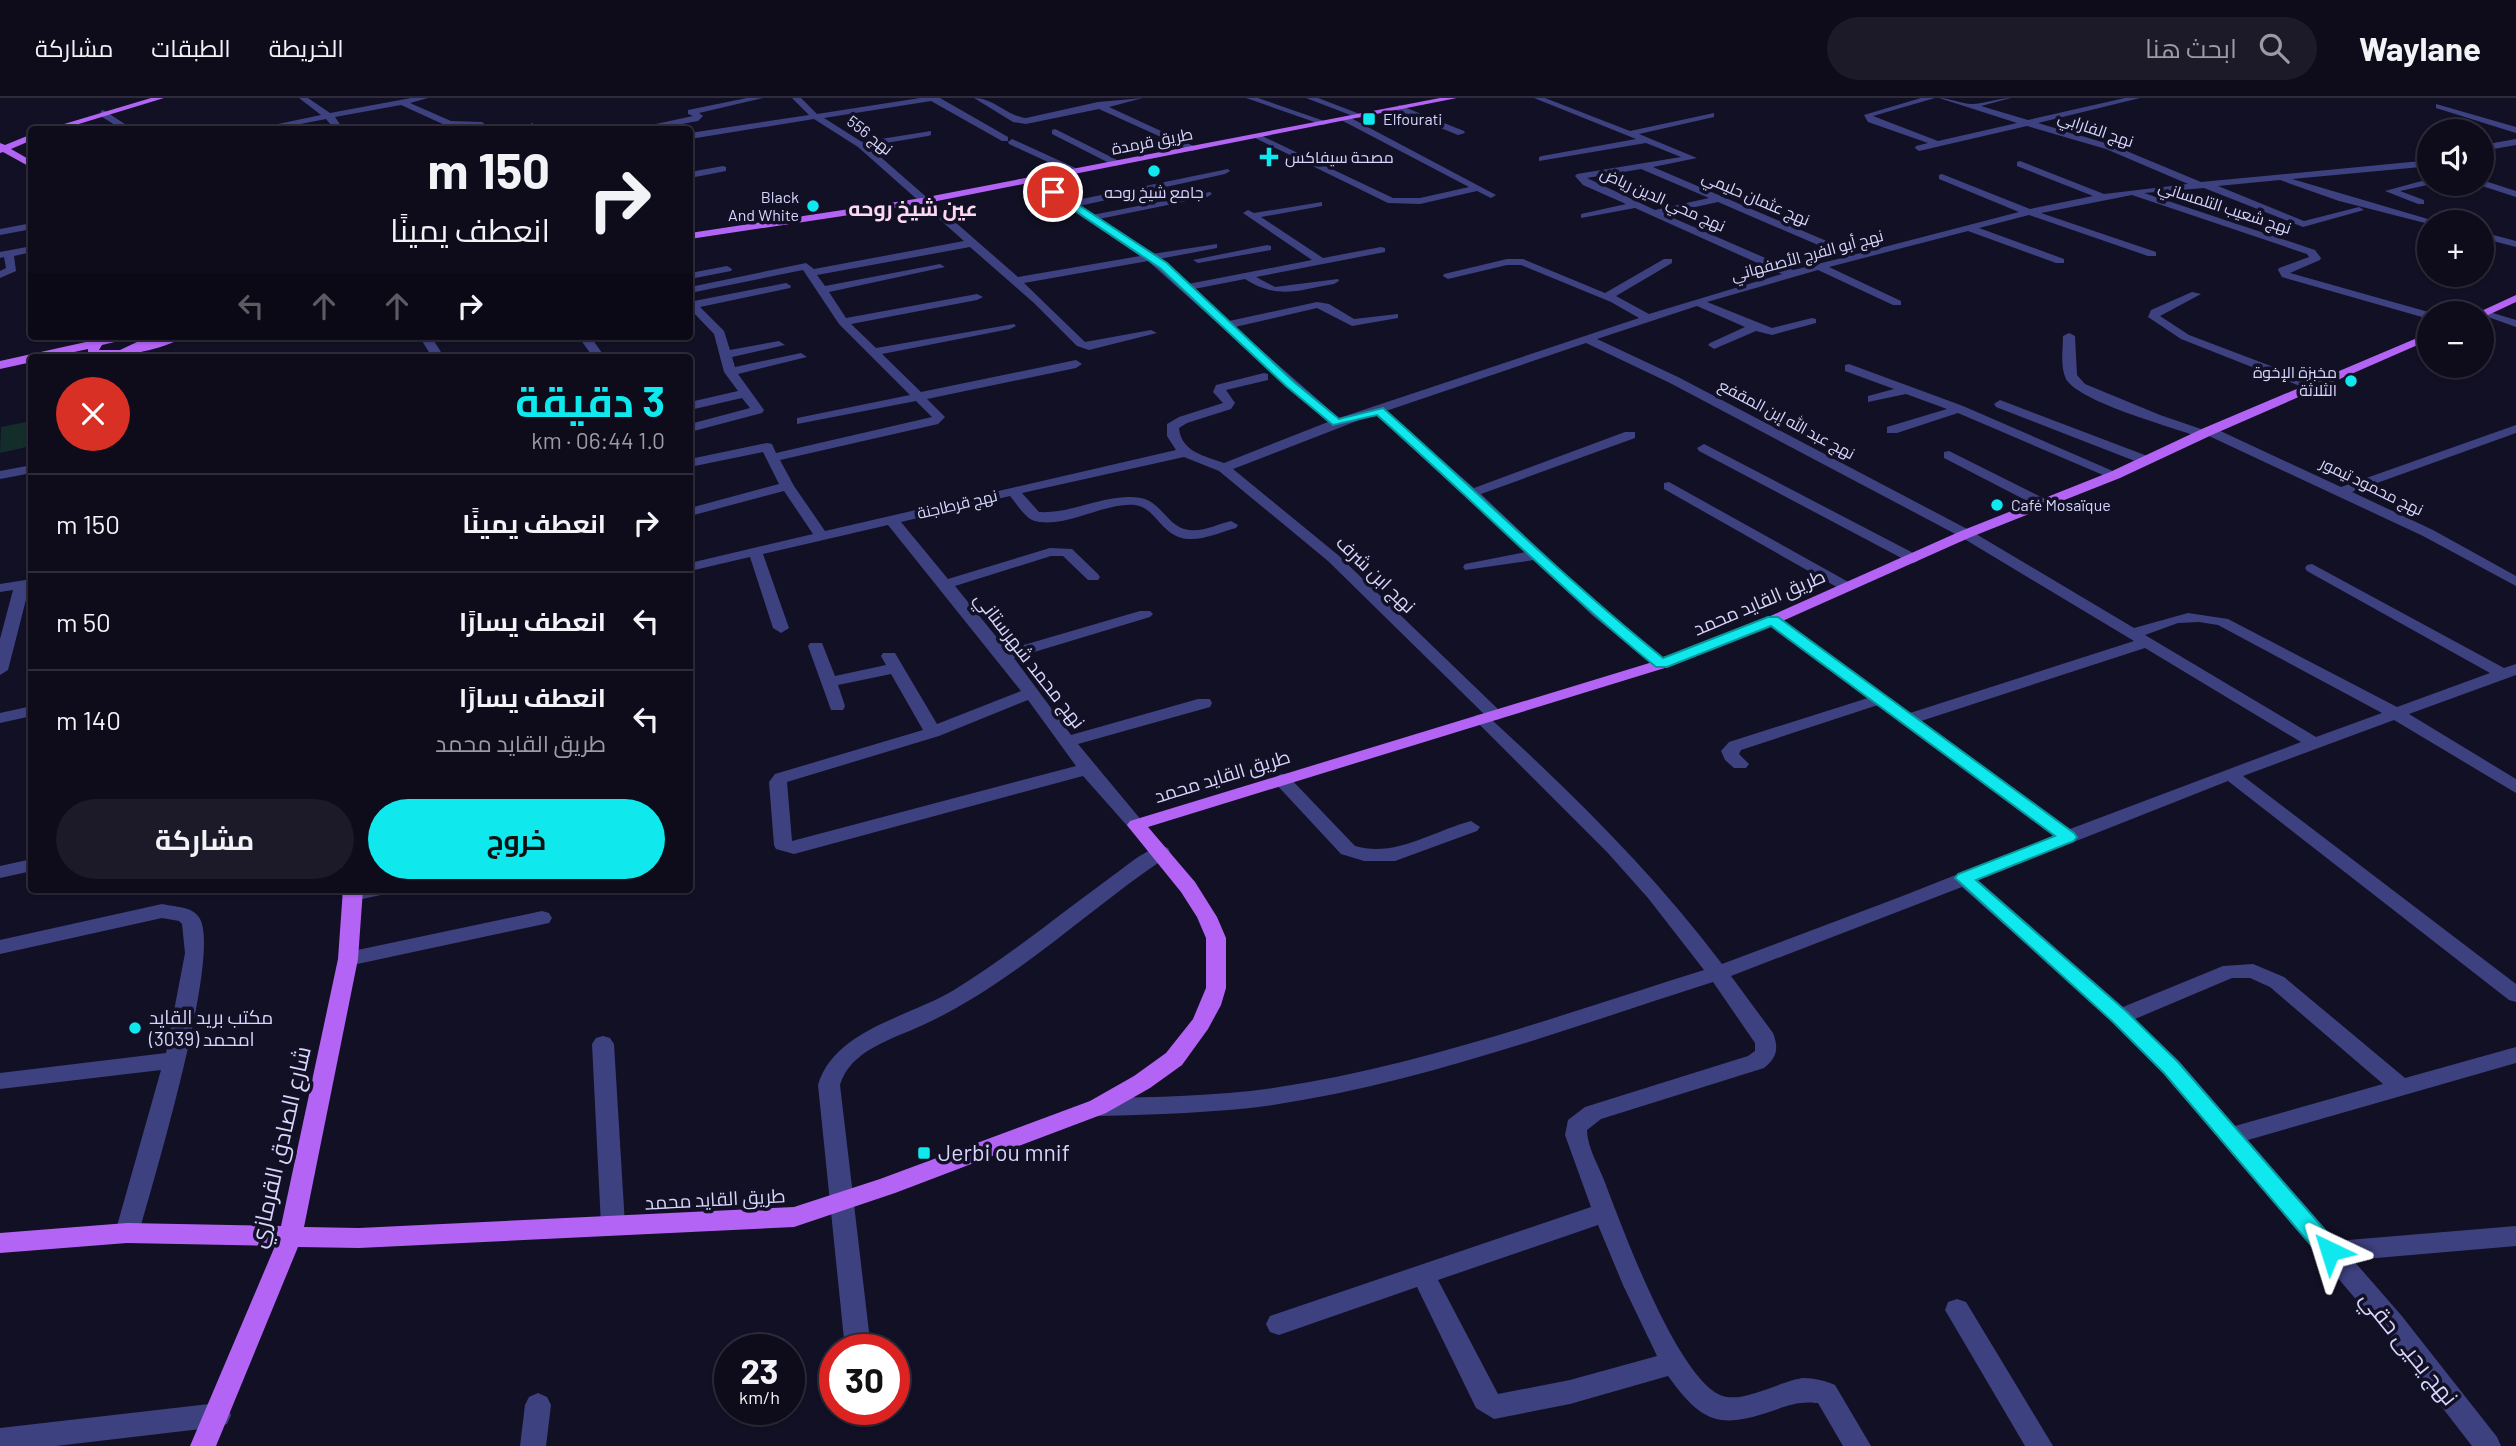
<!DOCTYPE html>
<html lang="ar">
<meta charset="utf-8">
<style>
body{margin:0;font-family:Barlow,Cairo,sans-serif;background:#1c1a28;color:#f1f3f6;direction:rtl;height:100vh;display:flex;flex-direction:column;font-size:26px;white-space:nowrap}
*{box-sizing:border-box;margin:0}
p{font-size:23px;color:#9b9ba3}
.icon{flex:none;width:38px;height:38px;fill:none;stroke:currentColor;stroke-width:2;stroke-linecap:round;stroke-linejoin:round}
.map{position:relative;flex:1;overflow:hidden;direction:ltr}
.drawer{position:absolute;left:28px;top:256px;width:665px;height:539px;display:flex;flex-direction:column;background:#0e0c1b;border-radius:7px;box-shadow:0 2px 5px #0004,0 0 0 2px #2e2c3a;direction:rtl}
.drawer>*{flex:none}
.top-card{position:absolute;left:28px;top:28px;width:665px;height:214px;border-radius:7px;box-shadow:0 2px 5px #0004,0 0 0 2px #2e2c3a;direction:rtl;background:#0e0c1b;color:#f1f3f6;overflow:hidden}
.controls{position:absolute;left:2417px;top:21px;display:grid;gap:14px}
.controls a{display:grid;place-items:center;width:77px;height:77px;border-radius:50%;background:#0e0c1b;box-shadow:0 2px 5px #0004,0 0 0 2px #2e2c3a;font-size:35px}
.speed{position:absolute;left:714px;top:1236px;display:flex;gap:14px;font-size:35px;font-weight:700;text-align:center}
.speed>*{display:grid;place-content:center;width:91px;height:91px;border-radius:50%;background:#0e0c1b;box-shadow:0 2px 5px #0004,0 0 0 2px #2e2c3a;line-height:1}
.speed small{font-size:18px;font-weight:400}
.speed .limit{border:10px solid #d22;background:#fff;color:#111}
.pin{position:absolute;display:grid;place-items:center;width:60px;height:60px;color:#fff;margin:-30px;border:4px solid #fff;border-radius:50%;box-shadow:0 2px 7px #0007}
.me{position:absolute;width:77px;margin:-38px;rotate:319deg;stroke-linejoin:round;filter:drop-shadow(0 0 5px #0008)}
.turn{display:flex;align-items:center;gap:24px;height:147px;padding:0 28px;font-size:32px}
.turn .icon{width:91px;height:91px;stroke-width:2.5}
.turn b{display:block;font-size:49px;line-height:60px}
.lanes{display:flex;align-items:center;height:66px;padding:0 28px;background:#0003;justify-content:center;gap:35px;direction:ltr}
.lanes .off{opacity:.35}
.round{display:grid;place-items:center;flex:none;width:74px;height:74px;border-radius:37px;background:#1c1a28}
.head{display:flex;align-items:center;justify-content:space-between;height:119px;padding:0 28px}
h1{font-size:42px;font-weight:700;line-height:52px;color:#0fe9ee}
.button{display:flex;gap:14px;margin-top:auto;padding:14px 28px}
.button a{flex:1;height:80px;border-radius:42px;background:#0fe9ee;color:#111;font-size:28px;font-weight:700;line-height:80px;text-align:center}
.button a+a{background:#1c1a28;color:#f1f3f6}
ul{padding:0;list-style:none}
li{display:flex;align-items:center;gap:21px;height:98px;padding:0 28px;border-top:2px solid #2e2c3a}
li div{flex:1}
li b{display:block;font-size:26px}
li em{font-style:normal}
header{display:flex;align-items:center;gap:42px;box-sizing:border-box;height:98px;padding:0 35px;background:#0e0c1b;border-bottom:2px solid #2e2c3a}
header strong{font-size:33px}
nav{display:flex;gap:38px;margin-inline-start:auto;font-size:24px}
.search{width:490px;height:63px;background:#1c1a28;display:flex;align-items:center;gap:18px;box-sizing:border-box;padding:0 24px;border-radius:38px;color:#9b9ba3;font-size:26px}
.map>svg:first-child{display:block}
.green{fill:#132d2a}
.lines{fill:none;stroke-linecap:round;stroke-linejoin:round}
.minor{fill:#3e4180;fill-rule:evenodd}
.major{fill:#b464f5;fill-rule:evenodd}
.route{fill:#0fe9ee;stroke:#0a979b;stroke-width:2}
.poi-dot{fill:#0fe9ee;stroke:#121024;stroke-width:2.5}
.labels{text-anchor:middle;stroke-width:7;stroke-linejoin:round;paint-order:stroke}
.far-poi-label{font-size:16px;fill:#d7d5fc;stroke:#121024;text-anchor:start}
.far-street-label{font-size:16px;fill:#d7d5fc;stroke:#121024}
.street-label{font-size:19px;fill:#d7d5fc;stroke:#121024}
.poi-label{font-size:19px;fill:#d7d5fc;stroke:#121024;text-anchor:start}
.far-district-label{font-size:21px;font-weight:bold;fill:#fcd7f2;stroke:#121024}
.near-street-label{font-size:23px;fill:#d7d5fc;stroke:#121024}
.near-poi-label{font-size:23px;fill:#d7d5fc;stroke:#121024;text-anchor:start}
</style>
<header>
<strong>Waylane</strong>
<div class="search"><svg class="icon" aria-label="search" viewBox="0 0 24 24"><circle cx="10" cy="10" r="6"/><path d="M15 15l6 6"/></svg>ابحث هنا</div>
<nav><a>الخريطة</a><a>الطبقات</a><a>مشاركة</a></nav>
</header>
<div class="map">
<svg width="2516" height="1348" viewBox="0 0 2516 1348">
<rect width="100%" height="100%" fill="#121024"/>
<polygon class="green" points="31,323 31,348 0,355 1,329"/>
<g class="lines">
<g class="minor">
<polygon points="299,0 308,0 330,15 411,0 428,0 410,5 451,23 482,24 486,27 482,30 447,28 401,7 335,19 344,32 335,32 326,21 270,32 249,32 321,17"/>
<polygon points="747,0 763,0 699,15 703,18 698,23 649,32 628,32 693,18 688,16 688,12"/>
<path d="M792,0h9l16,16 103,-16h20l68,39v4h-6l-71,-40 -107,17 38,24 69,-11v4l-3,1 -60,10 150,131 122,-21 -110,-74v-4l3,-1 39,24 156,-32 2,2 -5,3 -146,32 13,9 118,-23 2,2 -5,3 -108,22 53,35 65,-10v4l-58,11 29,25 124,-24 -69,-47 5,-3 6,3 68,-11v4l-61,11 62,41 58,-11 4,1v4l-129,25 19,10 63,-8 1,2 -5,3c-36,6 -56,16 -89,-5l-51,10 35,32 88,-19 12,2 25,15 44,-5v4l-46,8 -35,-18 -82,19 104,91 300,-100 -28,-16 -90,-37h-14l-59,14 -5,-3 1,-2 63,-15h16l82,34 59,-34h8v4l-56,33 33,18 133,-40 -147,-66 -54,10v-4l45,-10 -43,-19 -8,-9 2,-2 104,-17 -35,-14 -107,18v-4l3,-1 94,-17 -102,-41h11l85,33 84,-18v4l-75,17 58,24 -44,9 204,87 162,-42 -80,-33v-4l3,-1 88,35 63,-13 -76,-30v-4l3,-1 84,33 84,-10 -82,-35 -79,-23 -108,25 -4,-3 1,-2 12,-3 -60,-21 -4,-7 57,-17h14l-62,18 65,25 79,-18 -78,-25c11,0 22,6 33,6 12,0 26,-6 39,-6l-30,8 47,14 97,-22h15l-102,25 74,22 89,37 220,-21 8,2v6l-8,-2 -129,12 146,43 -9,2 -90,-23 -59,-21 -62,6 86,35 55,-14 5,3 -61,17 -99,-39 -60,5 171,57 6,8 -1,2 -30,13 142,40h-3v6l-147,-42 -4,-7 1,-2 30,-11 -2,-3 -175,-59 -91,18 115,39v4h-8l-119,-41 -50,13 85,31v4h-8l-88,-32 -139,36 72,34v4h-8l-75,-35 -111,32 65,26 40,-10 4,1v4l-44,12 -16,-4 -42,18 -6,-4 2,-2 35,-16 -48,-21 -100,33 81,38 293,154 163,97 54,-15 40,6 169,88 93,-34 -183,-102 -2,-3 2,-3 5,-1 192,104 12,-4v11l-107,39 107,65v14l-122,-73 -151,56 273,208v18l-7,-2 -281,-219 -250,99 145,127 100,-41 30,-2 31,13 121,101 111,-31v16l-268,77 88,101 180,-15v20l-163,14 48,55 96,122 4,9h-29l-89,-115 -220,-258 -50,-51 -151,-135 -231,89 42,57c6,16 4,24 -9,35l-163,51 -14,11c0,16 11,35 17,50 18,47 72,195 116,215 22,10 61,-15 84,-17 10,0 22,3 31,7l36,61h-28l-25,-43h-3c-15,-2 -29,3 -43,8 -55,19 -71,10 -104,-35l-98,28 -76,15 -18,-11 -59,-121 -138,48 -9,-3 -4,-8 4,-8 321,-109 -26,-72 3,-15 17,-13 163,-51 7,-5v-8l-42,-61c-144,46 -289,100 -440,123 -58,8 -116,9 -175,11l-8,-3 -3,-6 3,-6 8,-3c59,-1 117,-2 175,-10 148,-22 290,-74 431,-118l-56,-72 -41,-46 -133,-133 2,-4 8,-1 -156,-153 -109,-90 -35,-14 -162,36 17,19c35,2 68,-20 102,-14 21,4 27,30 48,32 14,2 29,-6 42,-9l7,4 -2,3c-15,4 -32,12 -48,11 -27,-2 -31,-31 -53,-34 -32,-3 -73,26 -103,15 -8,-4 -16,-17 -22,-24l-109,26 47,57 102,-31 22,1 26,25 2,3 -2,3h-10l-25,-24h-12l-96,30 52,64 133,-39h10l3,3 -3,3 -136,41 57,77 127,-36h12l2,4 -2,4 -132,37 64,77 3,4 -3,4h-12l-47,-53 -289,78 -18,-5 -2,-4 -5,-63 6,-8 148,-44 -32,-56 -53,11 7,21 -2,4h-12l-23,-64 2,-3h12l13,33 51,-11 -5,-9 2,-3h12l42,71 84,-33 -133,-166 -125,29 26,74 -8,5 -8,-5 -23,-71 -60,14v-8l123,-29 -29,-43 -94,25v-8l89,-24 -16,-32 -73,15v-8l77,-16 5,1 4,9 156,-36 -16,-16 -119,23v-6l113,-23 -71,-71 -36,-54 -113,23v-6l116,-24 8,6 150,-28 -106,-94 -44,-28 -124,20v-6l119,-18zM1641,71l68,29 -54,12 -68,-32zM1718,104l128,55 -53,13 -129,-56zM970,149l64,56 43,43 12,4 68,-17 -6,-3 -66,12 -61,-59 124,-22 180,161 -104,41c-19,-7 -43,-11 -45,-35l8,-5 44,-14 4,-6 -9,-13 42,-10v-6l-4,-1 -48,12 -3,7 10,11 -44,14 -12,7v12l9,14 -351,81 -31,-45 -14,-26 158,-36 7,-7 -18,-18 149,-31 6,-4 -6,-4 -155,32 -39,-38 128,-25 6,-3 -2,-2 -138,24 -25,-24 126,-24 6,-3 -6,-3 -131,24 -17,-26 116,-25 -5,-3 -115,22 -8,-11zM1586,245l84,40 291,154 173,104 -224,72 -132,-96h-10l-3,3 103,78 -139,44 -8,9 4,9 9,8h12l3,-4 -10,-10 2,-4 137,-45 176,131 -154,61 -178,67c-68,-90 -147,-168 -230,-244l8,-1 2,-4 -2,-4 -162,-156 -105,-86 142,-55 151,138 -61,12 -2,3 2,3 69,-10 59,56 63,51h12l2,-3 -2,-3 -65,-51 -122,-116 154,-56v-6h-10l-151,56 -88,-77zM2199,524l19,3 164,88 -66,24 -171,-102 33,-12zM2145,550l156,94 -231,87 -149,-108zM1028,602l48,66 -284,75 -5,-59 152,-46zM2232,880h18l20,9 113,97 -148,42 -56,-65 -44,-42zM1598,1127l25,60 34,71 -87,24 -72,14 -60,-114z"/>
<path d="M974,0c20,0 33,18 52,20l72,-16 45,-4 -34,9 91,42 -8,2 -93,-42 -73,15 -13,-2z"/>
<polygon points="1246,0 1258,0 1330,25 1323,27"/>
<polygon points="1306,0 1318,0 1365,18 1358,20"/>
<polygon points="2436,6 2516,29 2516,35 2436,10"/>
<polygon points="1399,7 1464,33 1465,35 1458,37 1396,12"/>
<polygon points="102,12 105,13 134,32 123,32 99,17"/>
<polygon points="1343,19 1349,19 1496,97 1491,100 1477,93 1420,106 1388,105 1251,38 1258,36 1393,100 1420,100 1469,89 1343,23"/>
<polygon points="532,25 542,32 531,32 528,28"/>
<polygon points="1055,31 1121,64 1123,66 1115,68 1052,36 1052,32"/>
<polygon points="1012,41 1080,72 1082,74 1074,76 1009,46 1008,44"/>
<polygon points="2516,41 2516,47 2482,53 2482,47"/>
<polygon points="723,68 726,69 726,73 690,80 690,74"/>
<polygon points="2429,81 2429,86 2432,86 2400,93 2424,102 2424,106 2418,106 2385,93"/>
<polygon points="2482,82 2516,93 2516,99 2479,87"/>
<polygon points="32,125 32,131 0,137 0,131"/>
<polygon points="2482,134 2516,143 2516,149 2482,140"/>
<polygon points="2429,141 2429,147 2422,147 2422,143"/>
<polygon points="1267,147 1271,148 1271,152 1198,165 1193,162"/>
<polygon points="32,148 32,154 14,158 16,173 0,180 0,173 6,170 4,159 0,160 0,154"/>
<polygon points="727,168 732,171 731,173 690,181 690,175"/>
<polygon points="786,185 791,188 790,190 700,209 724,233 730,252 779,243 785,247 732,259 735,269 801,255 807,259 738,276 764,312 762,315 690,334 690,326 750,310 742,300 690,312 690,304 738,293 724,274 714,236 690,211 690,202 694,203"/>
<polygon points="2192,194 2201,196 2160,218 2189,237 2318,286 2318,292 2310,292 2181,241 2148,219 2151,212"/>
<polygon points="2483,212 2516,222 2516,229 2477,215"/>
<path d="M2069,235l6,3 2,39 8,9 75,31 44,15 10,-2 127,59 175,-62v8l-164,59 81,38 83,46v10l-93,-50 -214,-100 -10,1c-27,-10 -120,-35 -133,-58 -6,-13 -3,-29 -3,-43z"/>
<polygon points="419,238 431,238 444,259 432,259"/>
<polygon points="578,238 590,238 605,259 593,259"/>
<polygon points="1849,266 1963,308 2122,377 2115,381 2110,380 1958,315 1897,335 1887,335 1887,329 1947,311 1906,296 1868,304 1868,298 1894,291 1845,273 1845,267"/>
<polygon points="2000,302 2150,359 2152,362 2145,366 2140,365 1996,309 1994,306"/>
<polygon points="1704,346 1919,458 1921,461 1914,465 1909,464 1699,353 1697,350"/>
<polygon points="1949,353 2049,403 2051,406 2044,410 2039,409 1944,360 1944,354"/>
<polygon points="32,367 32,375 0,381 0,373"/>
<polygon points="1669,384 1852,486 1854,489 1852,492 1842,492 1664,391 1664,385"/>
<polygon points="32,481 32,489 29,490 8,572 0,577 0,541 13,492 0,494 0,486"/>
<polygon points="32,608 32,618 0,625 0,615"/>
<path d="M1281,676l6,1 68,71c40,12 78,-15 116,-25l9,6 -3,4 -82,30h-31l-23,-7 -66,-71 -3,-4z"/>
<path d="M1161,748l7,2 2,4 -2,4c-82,55 -155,128 -245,169 -30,14 -73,25 -83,60l31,264h-26l-27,-264c16,-55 91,-68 136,-95 54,-33 102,-73 153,-110 16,-11 35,-29 54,-34z"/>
<polygon points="32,761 32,773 0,780 0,768"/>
<polygon points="350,791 389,791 386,796 352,803 345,802 342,797"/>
<path d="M162,806c13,3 31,2 38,15 21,38 -47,263 -61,314l-4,7 -8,3 -8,-3 -4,-7 46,-163 -161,19v-16l166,-20 19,-100 -3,-29 -3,-3 -17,-3 -162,36v-14z"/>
<polygon points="542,813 549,815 552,820 549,825 348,868 341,866 338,861 341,856 348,854"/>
<polygon points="603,938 610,940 614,946 625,1127 621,1134 613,1137 605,1134 601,1127 592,946 596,940"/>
<polygon points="1957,1201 1966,1204 2053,1348 2025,1348 1945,1212 1948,1204"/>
<polygon points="538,1295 547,1299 551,1307 546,1348 520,1348 525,1307 529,1299"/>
<polygon points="218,1305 227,1308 231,1317 227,1326 218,1329 56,1348 0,1348 0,1330"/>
</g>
<g class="major">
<polygon points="151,0 164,0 59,32 44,32"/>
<polygon points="1440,0 1457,0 922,106 690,141 690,135 922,100"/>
<polygon points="32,36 32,42 11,51 32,63 32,70 3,54 0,55 0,45 5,47"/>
<polygon points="2516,197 2516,204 2486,218 2482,219 2482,215 2477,215"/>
<polygon points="2429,235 2429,242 2214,336 2120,380 1971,439 1778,525 1668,569 1148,729 1195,784 1217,819 1226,840 1226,890 1221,907 1208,931 1182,967 1150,990 1106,1015 895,1095 794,1129 359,1150 298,1149 216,1348 190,1348 275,1148 127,1145 0,1155 0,1135 127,1125 281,1128 338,861 343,791 363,791 358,861 304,1129 359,1130 794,1109 880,1081 1090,1003 1134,978 1166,955 1193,921 1206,890 1206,840 1197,819 1181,794 1130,731 1127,727 1130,723 1656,563 1768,519 1961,433 2110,374 2204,330"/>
<path d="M113,238h30l7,5 17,-5h18c-18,13 -75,25 -97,18v-5l-37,8h-19v5l-32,7v-8zM127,241l10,3 -17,8h-21l3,-5z"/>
</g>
</g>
<path class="route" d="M1050,92h6l111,73 127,119 45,37 44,-11c94,83 183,172 280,250l105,-41h10l296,216 3,4 -3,4 -98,39 151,132 51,50 160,183 3,6 -3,7 -8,3 -8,-3 -158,-185 -51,-51 -158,-144 3,-4 97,-38 -284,-210 -104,41h-11c-97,-79 -185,-169 -279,-252l-44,10 -47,-39 -126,-118 -110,-74z"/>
<g class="poi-dot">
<rect x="1362" y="14" width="14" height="14" rx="3.5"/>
<path d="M1265.5 48.5h7v7h7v7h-7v7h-7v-7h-7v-7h7z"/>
<circle cx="1154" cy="73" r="7"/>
<circle cx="813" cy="108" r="7"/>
<circle cx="2351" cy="283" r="7"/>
<circle cx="1997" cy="407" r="7"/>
<circle cx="135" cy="930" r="7"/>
<rect x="917" y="1048" width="14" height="14" rx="3.5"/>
</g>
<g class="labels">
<g class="far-poi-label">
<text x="1383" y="27">Elfourati</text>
<text x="1285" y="65">مصحة سيفاكس</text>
<text x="1154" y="100" text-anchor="middle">جامع شيخ روحه</text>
<text x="799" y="105" text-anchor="end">Black<tspan x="799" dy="18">And White</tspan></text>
<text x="2337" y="280" text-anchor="end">مخبزة الإخوة<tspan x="2337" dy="18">الثلاثة</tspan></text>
<text x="2011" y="413">Café Mosaïque</text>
</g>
<g class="far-street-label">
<text transform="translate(2096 31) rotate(19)" y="6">نهج الفارابي</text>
<text transform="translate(870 37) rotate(38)" y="6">نهج 556</text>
<text transform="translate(1152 43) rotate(-11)" y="6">طريق قرمدة</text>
<text transform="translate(1756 100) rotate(23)" y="6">نهج عثمان حليمي</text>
<text transform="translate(1663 101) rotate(24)" y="6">نهج محي الدين رياض</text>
<text transform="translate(2225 109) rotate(18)" y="6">نهج شعيب التلمساني</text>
<text transform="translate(1807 157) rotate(-15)" y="6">نهج أبو الفرج الأصفهاني</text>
<text transform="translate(1787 321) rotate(28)" y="6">نهج عبد الله إبن المقفع</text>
<text transform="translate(2372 388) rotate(26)" y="6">نهج محمود تيمور</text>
<text transform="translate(957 406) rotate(-13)" y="6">نهج قرطاجنة</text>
</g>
<g class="street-label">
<text transform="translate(1376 476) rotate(44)" y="7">نهج ابن شرف</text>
<text transform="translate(1759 504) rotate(-23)" y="7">طريق القايد محمد</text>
<text transform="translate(1030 562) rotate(52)" y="7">نهج محمد شهرستاني</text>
<text transform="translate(1222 678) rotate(-17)" y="7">طريق القايد محمد</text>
<text transform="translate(715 1101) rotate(-3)" y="7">طريق القايد محمد</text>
</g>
<g class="poi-label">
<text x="149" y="926">مكتب بريد القايد<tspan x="149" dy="22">امحمد (3039)</tspan></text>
</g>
<g class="far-district-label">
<text x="913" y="118">عين شيخ روحه</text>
</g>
<g class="near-street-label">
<text transform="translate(280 1049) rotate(-77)" y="8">شارع الصادق القرمازي</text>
<text transform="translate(2409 1250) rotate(51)" y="8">نهج يحيى حقي</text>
</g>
<g class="near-poi-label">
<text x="938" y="1063">Jerbi ou mnif</text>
</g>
</g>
</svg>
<div class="controls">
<a><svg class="icon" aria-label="sound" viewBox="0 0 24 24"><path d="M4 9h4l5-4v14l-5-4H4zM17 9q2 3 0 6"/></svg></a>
<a>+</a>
<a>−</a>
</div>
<div class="speed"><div>23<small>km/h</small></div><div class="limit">30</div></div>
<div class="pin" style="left:1053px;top:94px;background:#d93025"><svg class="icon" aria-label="arrive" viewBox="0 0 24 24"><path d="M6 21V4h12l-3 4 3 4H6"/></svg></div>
<svg class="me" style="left:2330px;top:1153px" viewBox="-20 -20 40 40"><path d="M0-17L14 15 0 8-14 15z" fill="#0fe9ee" stroke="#fff" stroke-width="4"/></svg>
<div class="top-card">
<div class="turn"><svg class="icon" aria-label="right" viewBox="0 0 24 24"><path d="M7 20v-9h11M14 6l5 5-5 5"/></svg><div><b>150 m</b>انعطف يمينًا</div></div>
<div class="lanes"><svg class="icon off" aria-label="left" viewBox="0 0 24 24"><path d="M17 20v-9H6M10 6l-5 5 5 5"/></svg><svg class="icon off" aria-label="ahead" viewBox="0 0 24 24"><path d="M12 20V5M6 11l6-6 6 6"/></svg><svg class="icon off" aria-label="ahead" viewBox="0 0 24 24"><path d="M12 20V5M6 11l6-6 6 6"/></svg><svg class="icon" aria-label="right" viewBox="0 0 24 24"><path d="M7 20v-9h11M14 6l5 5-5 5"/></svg></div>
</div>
<section class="drawer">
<div class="head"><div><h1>3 دقيقة</h1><p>1.0 km · 06:44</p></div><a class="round" style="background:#d93025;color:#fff"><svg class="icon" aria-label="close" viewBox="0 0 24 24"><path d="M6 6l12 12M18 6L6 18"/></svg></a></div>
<ul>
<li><svg class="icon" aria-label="right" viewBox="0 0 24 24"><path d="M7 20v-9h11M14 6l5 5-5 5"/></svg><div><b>انعطف يمينًا</b></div><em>150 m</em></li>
<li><svg class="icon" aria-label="left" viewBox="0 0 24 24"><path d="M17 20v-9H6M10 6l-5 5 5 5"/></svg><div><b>انعطف يسارًا</b></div><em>50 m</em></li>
<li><svg class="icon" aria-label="left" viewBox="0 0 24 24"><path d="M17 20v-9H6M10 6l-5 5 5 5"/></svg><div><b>انعطف يسارًا</b><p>طريق القايد محمد</p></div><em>140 m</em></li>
</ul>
<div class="button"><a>خروج</a><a>مشاركة</a></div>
</section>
</div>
